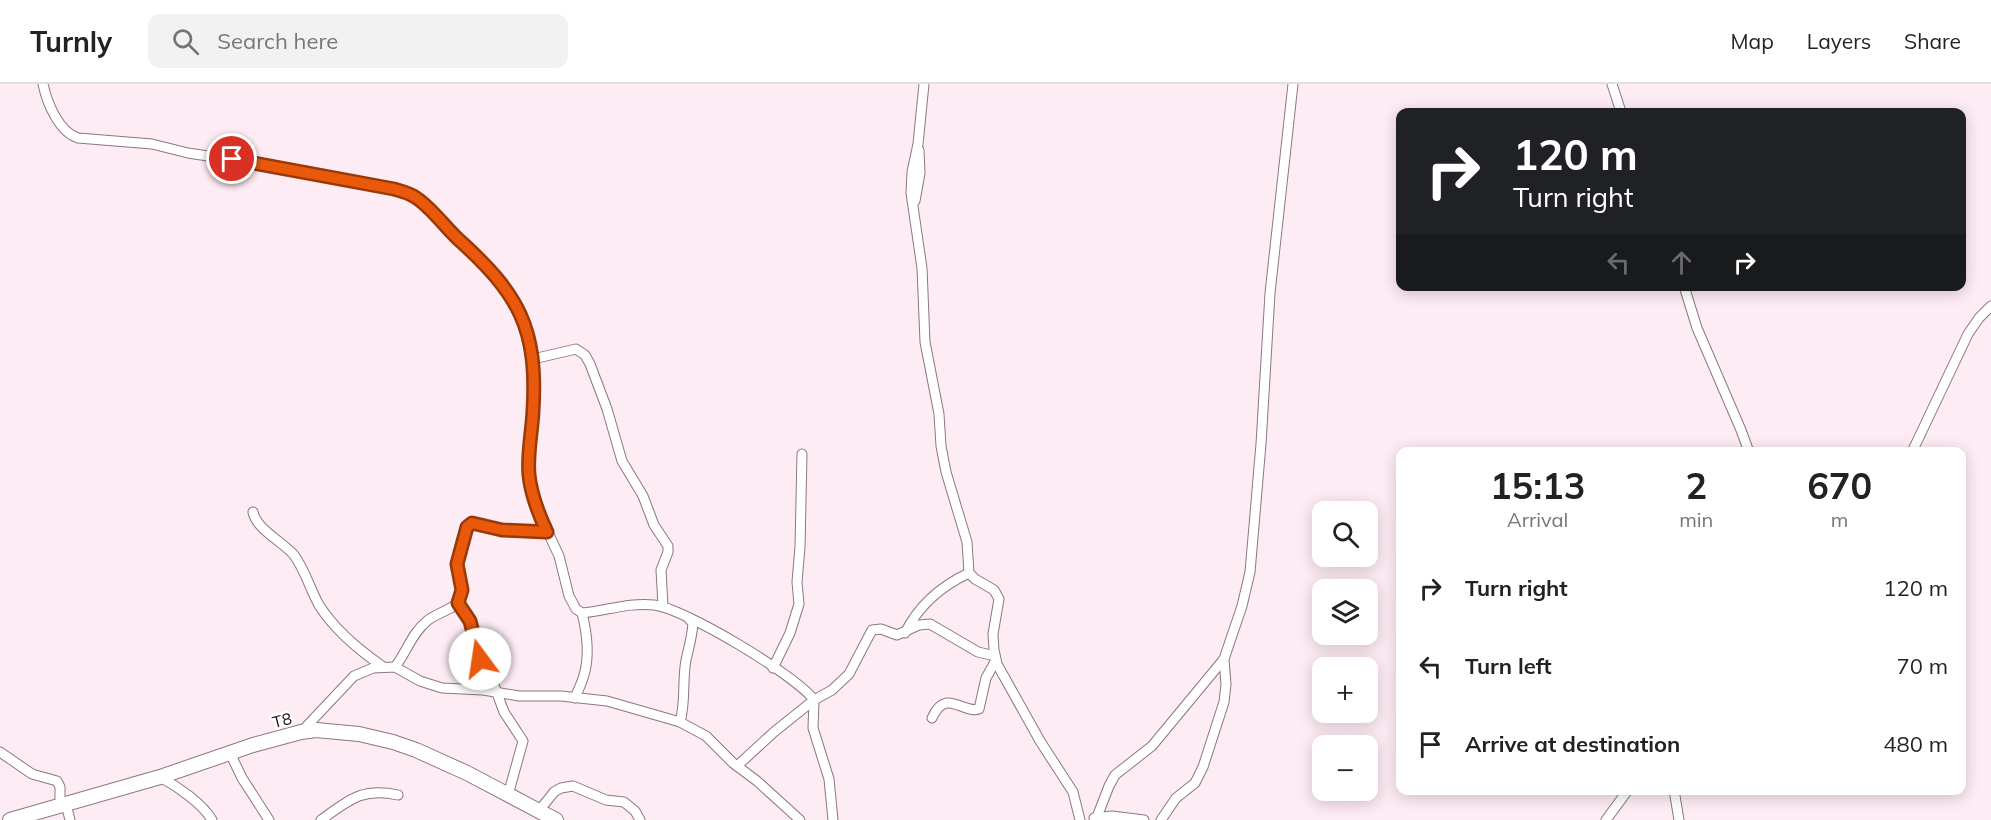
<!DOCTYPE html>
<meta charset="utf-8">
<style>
body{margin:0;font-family:Mulish,sans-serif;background:#f2f2f2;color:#222;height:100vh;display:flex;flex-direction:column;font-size:22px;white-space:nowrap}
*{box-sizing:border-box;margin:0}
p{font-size:20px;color:#767676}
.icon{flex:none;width:33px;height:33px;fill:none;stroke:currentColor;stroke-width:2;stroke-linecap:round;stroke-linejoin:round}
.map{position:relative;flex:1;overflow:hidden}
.sheet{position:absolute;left:1396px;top:363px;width:570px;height:348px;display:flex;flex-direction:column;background:#fff;border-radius:12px;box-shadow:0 3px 15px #0003}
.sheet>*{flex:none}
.banner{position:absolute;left:1396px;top:24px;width:570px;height:183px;border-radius:12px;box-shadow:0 3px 15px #0003;background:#202124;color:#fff;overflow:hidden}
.tools{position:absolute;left:1312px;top:417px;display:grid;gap:12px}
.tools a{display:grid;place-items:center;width:66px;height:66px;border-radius:12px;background:#fff;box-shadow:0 3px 15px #0003;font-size:30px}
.pin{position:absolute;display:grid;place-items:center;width:51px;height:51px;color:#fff;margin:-26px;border:3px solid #fff;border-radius:50%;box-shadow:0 2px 6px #0007}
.me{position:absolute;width:66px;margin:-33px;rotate:346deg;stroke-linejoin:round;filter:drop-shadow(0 0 4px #0008)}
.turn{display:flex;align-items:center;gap:21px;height:126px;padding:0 18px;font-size:27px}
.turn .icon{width:78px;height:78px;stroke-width:2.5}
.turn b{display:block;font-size:42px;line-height:51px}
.lanes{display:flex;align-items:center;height:57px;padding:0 18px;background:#0003;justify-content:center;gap:30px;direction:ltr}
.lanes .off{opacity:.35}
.eta{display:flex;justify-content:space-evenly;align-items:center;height:102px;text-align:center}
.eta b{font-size:36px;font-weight:700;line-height:42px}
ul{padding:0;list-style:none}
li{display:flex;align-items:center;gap:18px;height:78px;padding:0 18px}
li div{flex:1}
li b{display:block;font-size:22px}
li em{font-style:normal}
header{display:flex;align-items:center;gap:36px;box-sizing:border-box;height:84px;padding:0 30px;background:#fff;border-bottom:2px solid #e0e0e0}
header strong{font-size:28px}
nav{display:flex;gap:33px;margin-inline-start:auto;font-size:21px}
.search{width:420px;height:54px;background:#f2f2f2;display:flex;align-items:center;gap:15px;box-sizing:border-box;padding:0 21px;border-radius:12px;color:#767676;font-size:22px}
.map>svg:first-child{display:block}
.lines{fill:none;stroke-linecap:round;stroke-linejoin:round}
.street-casing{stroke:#8b7781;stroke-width:11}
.secondary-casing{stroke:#8b7781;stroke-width:16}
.street{stroke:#fff;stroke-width:9}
.secondary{stroke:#fff;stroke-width:14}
.route-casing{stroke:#983908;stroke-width:15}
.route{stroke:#ea580c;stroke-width:10}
.labels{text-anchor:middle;stroke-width:4.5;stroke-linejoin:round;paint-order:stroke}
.street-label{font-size:16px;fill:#150d11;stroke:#fff}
</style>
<header>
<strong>Turnly</strong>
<div class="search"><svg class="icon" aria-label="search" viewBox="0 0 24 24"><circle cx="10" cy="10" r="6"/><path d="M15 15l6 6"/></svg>Search here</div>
<nav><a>Map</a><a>Layers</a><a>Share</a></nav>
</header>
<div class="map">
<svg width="1991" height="736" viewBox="0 0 1991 736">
<rect width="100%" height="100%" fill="#feecf5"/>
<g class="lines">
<defs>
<g id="street">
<path d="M43,0c4,19 16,48 35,54l74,6 36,9 66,10 140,26 20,7 7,5 81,83 15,23 7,16 9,36v51l-4,67 10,36 20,43 10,40 7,13 6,4c24,-2 47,-11 72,-8 30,3 143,71 160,95l-1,28 16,51 4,41"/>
<polyline points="924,0 918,60 912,88 911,109 922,184 925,258 939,330 941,362 946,388 967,458 969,489 975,495 994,506 999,515 993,550 994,566 997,580 1040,657 1073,708 1080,736"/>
<polyline points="1612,0 1621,28"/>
<polyline points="915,117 920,89 919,66"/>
<polyline points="1684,202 1697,244 1741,346 1749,368"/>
<polyline points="533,275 576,265 585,271 590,280 607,325 622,377 643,412 654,441 668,462 668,468 661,486 663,522"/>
<polyline points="1912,368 1968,250 1979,234 1991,222"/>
<path d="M253,428c3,17 30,30 41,43 11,15 16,34 25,50 15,24 40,45 63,61"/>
<polyline points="458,519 470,537 477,568 491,593 504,628 523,657 508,711"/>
<path d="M905,549c14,-28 36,-47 64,-60"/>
<path d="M395,583c11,-14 17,-34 32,-46 9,-8 31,-13 34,-23 2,-9 -1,-15 -3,-24 -3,-14 3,-37 11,-50l3,-1 31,7 44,2"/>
<polyline points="773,584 790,549 799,520 797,498 800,463 802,370"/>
<path d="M575,614c3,-8 7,-15 9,-23 6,-20 3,-42 -2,-62"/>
<path d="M932,634c14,-31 30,-4 47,-9l7,-31 10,-18"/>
<path d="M680,638c6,-21 2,-41 6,-62 3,-13 6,-23 7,-37l-4,-4"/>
<polyline points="303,646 354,592 373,584 395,583 420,597 442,604 483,606 519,612 561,612 607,617 680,638 706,652 733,679 757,697 800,736"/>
<polyline points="0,668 32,690 57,697 60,703 60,722"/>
<polyline points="230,669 242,694 269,736"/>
<polyline points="737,682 774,648 814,616 832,606 849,590 872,546 881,545 897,551 919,541 930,540 978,568 995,572"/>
<path d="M160,693c17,9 43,27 52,43"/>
<polyline points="1674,706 1679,736"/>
<polyline points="66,720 70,736"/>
<polyline points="538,728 554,708 561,704 573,702 606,716 624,718 635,727 640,736"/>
<polyline points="1097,733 1109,702 1115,691 1152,662 1224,575"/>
<polyline points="1094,734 1112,732 1144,736"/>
<path d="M321,736c28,-20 41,-33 77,-25"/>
<polyline points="1161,736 1176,714 1195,699 1203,683 1224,618 1226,600 1224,575 1242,522 1250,488 1261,360 1270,209 1293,0"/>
<polyline points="1606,736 1628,706"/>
</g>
<polyline id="secondary" points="10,736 160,693 253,661 301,648 316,646 359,650 393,658 416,666 467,689 556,736"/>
</defs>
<use href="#street" class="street-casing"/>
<use href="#secondary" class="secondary-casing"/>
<use href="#street" class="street"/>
<use href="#secondary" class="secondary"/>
</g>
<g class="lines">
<defs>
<path id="route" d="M232,75l162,30c7,2 15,4 21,8 16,10 29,29 43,42 61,55 80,89 75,172 -1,21 -6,43 -4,64 2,19 10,40 18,57l-45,-2 -30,-7 -5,4 -10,37 5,26 -4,13 12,18 10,38"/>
</defs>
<use href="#route" class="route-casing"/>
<use href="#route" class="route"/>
</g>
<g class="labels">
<g class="street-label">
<text transform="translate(282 636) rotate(-14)" y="6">T8</text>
</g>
</g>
</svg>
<div class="tools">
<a><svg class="icon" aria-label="search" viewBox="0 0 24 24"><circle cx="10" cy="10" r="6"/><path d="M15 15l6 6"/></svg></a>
<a><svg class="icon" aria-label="layers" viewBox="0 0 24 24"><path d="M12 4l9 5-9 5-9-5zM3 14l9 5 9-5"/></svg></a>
<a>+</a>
<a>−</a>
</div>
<div class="pin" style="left:232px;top:75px;background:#d93025"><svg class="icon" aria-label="arrive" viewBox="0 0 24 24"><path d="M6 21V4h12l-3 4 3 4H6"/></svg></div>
<svg class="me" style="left:480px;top:575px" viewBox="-20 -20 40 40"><circle r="19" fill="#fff"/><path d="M0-13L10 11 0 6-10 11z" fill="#ea580c"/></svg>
<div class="banner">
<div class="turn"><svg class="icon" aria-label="right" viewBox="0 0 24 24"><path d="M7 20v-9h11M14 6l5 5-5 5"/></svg><div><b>120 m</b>Turn right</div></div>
<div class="lanes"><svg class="icon off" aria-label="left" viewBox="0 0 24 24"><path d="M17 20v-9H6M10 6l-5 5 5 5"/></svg><svg class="icon off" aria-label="ahead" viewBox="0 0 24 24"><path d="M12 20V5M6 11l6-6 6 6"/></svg><svg class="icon" aria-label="right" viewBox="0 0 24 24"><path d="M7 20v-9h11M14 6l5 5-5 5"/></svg></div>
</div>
<section class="sheet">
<div class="eta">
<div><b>15:13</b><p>Arrival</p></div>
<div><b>2</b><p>min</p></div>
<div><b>670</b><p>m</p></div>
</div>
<ul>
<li><svg class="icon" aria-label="right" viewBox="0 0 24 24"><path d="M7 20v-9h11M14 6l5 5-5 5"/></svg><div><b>Turn right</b></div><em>120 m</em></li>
<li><svg class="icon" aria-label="left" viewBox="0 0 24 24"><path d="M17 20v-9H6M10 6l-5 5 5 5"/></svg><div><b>Turn left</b></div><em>70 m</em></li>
<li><svg class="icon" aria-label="arrive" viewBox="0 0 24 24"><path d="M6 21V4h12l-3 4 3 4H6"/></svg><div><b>Arrive at destination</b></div><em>480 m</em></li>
</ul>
</section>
</div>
